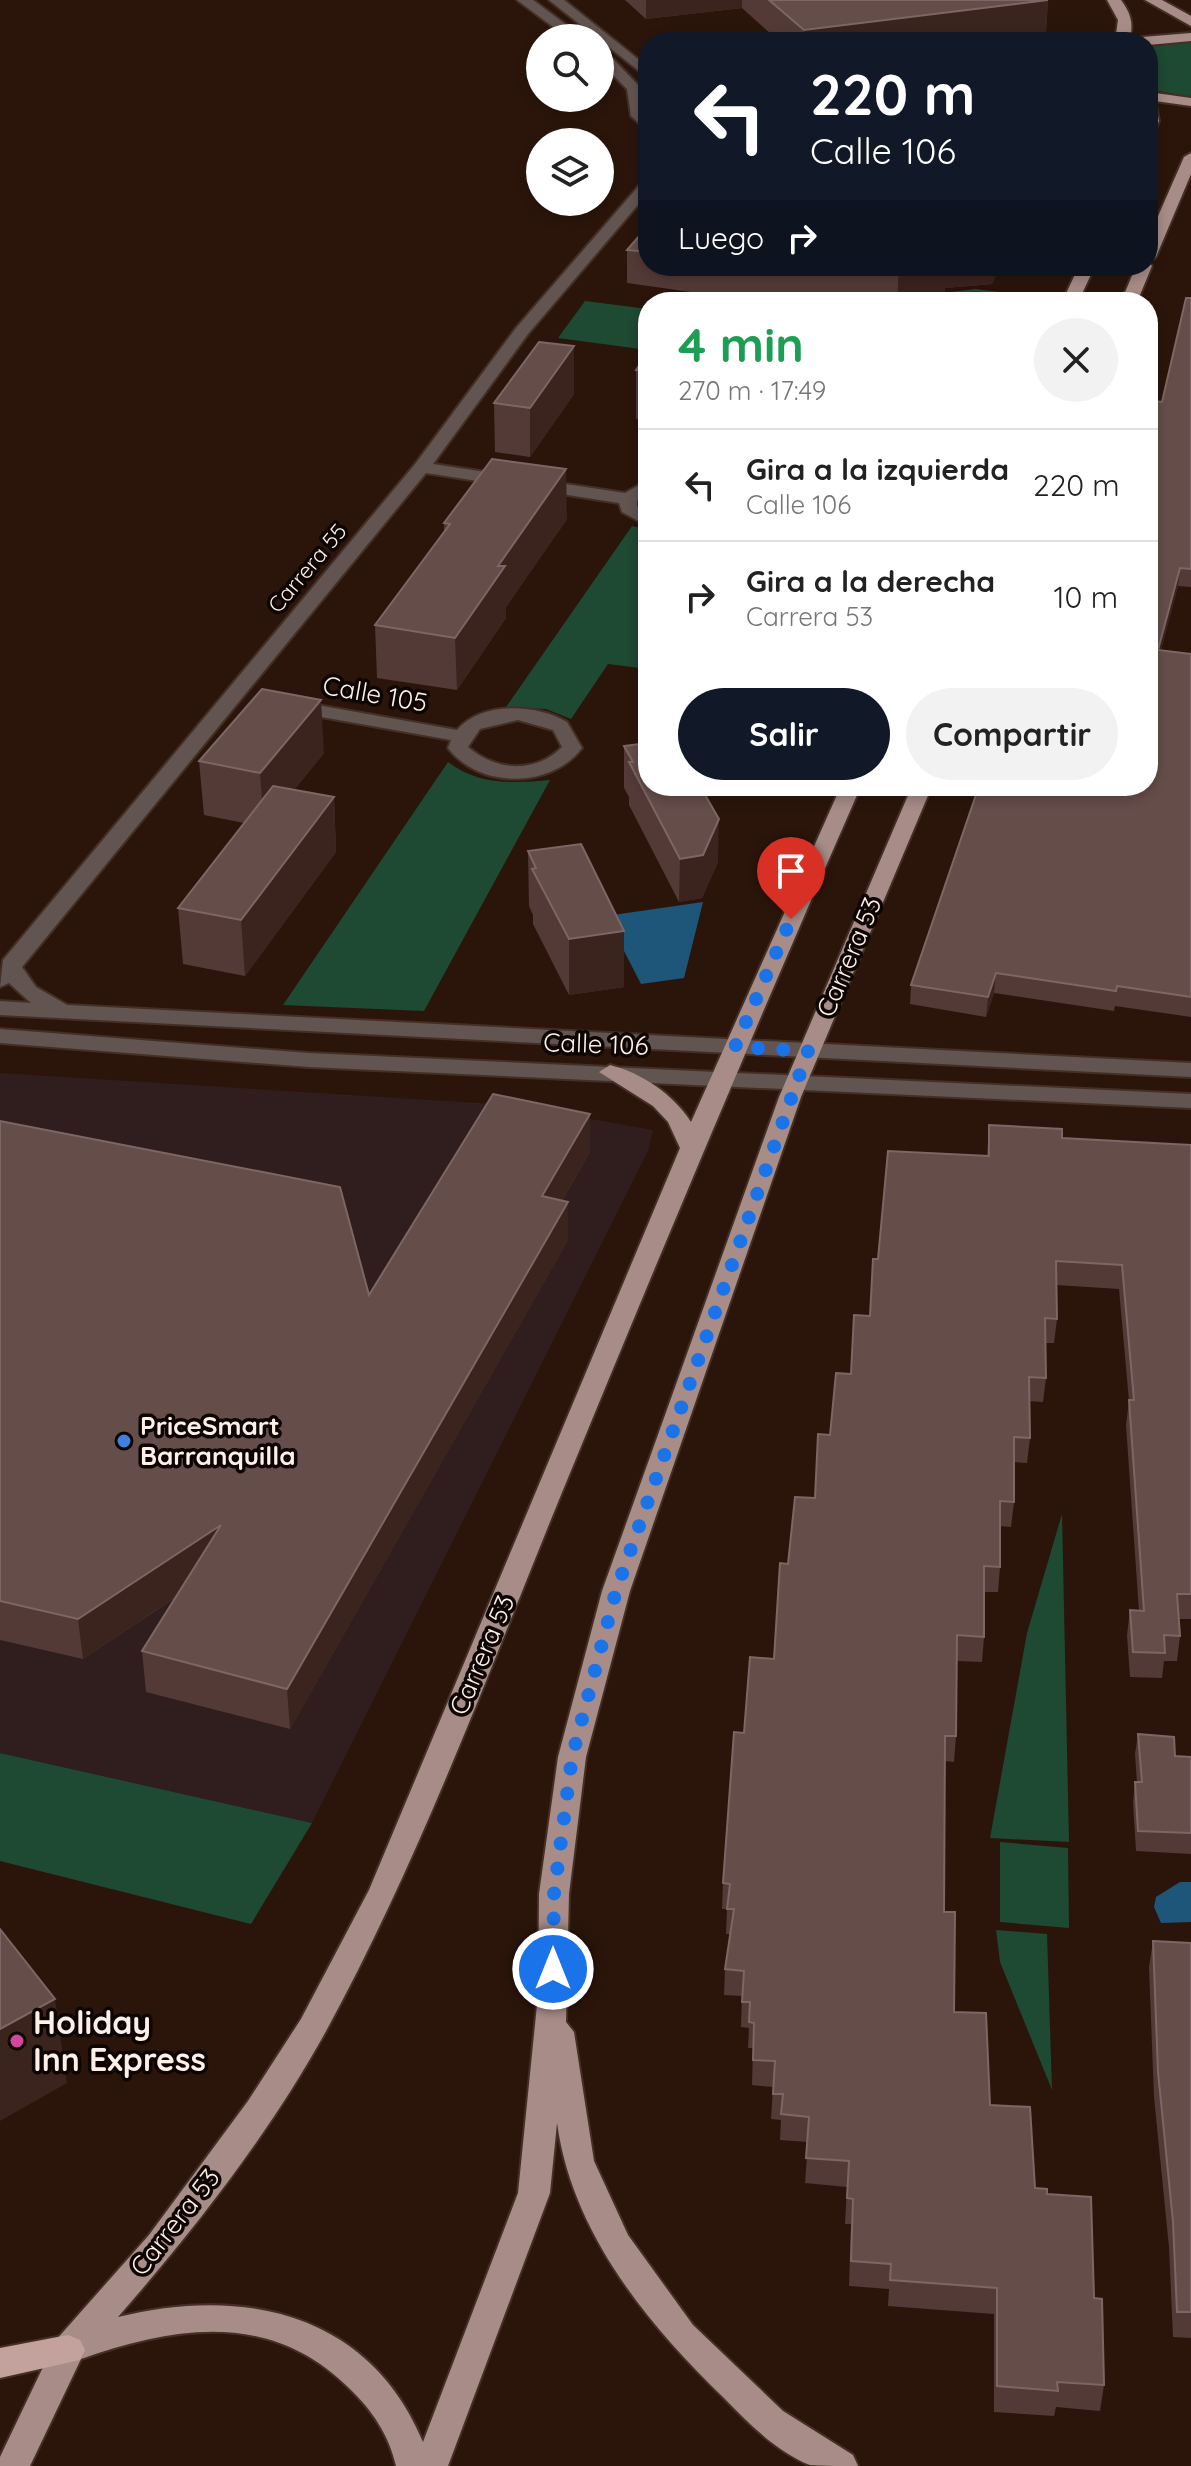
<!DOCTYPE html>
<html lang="es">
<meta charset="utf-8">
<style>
body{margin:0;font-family:Quicksand,sans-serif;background:#f2f2f2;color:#222;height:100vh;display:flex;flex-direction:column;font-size:30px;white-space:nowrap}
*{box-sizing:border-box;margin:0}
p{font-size:26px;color:#767676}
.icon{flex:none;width:44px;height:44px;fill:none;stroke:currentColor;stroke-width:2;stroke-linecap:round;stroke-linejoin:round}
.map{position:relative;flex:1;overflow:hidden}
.side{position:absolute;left:638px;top:292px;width:520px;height:504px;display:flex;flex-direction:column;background:#fff;border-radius:32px;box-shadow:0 4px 12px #0003}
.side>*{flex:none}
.guide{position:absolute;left:638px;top:32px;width:520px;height:244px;border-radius:32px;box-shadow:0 4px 12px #0003;background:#111827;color:#fff;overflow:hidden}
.tools{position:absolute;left:526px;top:24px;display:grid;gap:16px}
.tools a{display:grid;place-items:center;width:88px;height:88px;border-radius:50%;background:#fff;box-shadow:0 4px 12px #0003;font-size:40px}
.pin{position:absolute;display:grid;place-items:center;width:68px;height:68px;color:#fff;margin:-82px -34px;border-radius:50% 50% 50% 0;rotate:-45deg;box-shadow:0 0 8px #0007}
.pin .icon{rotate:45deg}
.me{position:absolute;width:88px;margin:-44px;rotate:0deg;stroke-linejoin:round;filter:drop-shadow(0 0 6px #0008)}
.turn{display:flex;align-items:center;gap:28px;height:168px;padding:0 40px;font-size:36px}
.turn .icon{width:104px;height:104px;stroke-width:2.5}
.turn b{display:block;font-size:56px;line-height:68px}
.then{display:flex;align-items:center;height:76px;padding:0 40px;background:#0003;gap:16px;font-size:30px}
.round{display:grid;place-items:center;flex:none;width:84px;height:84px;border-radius:42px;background:#f2f2f2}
.head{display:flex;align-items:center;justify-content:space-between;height:136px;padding:0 40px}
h1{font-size:48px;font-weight:800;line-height:60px;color:#1e9e55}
.button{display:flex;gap:16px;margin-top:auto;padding:16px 40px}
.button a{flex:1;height:92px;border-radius:48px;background:#111827;color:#fff;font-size:32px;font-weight:800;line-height:92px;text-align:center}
.button a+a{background:#f2f2f2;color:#222}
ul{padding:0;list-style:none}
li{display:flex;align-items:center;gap:24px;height:112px;padding:0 40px;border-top:2px solid #e0e0e0}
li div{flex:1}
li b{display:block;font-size:30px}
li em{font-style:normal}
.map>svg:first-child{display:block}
.commercial{fill:#301d1d}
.green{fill:#1e4933}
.water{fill:#1d5679}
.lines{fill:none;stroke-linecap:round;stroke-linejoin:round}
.minor-casing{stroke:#442f25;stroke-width:4}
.major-casing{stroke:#442f25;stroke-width:4}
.highway-casing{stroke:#442f25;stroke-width:4}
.minor{fill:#615451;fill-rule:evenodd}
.major{fill:#a78c87;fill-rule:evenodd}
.highway{fill:#c3a29d;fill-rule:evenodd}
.wall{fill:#533a37}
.shaded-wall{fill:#3b231e}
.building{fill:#654d4a;stroke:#7d6663;stroke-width:2}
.route{stroke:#1a73e8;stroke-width:14;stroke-dasharray:0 25.2}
.shop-dot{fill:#3f7fe0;stroke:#0c0502;stroke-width:3}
.hotel-dot{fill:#d1479c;stroke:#0c0502;stroke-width:3}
.labels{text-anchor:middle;stroke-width:7;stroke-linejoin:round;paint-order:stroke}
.far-street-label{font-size:22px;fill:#feefe7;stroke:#0c0502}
.street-label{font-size:26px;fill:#feefe7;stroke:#0c0502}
.poi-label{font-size:26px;font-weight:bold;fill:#feefe7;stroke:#0c0502;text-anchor:start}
.near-poi-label{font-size:32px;font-weight:bold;fill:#feefe7;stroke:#0c0502;text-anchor:start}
</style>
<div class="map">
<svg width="1191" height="2466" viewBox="0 0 1191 2466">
<rect width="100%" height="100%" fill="#2b150b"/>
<polygon class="commercial" points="0,1073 512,1105 653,1130 648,1151 312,1823 0,1753"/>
<g class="green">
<polygon points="1191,42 1191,97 1148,89 1148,46"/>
<polygon points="976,289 1039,297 1037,302 865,302"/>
<polygon points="585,301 648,309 648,350 558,338"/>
<polygon points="632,526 648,530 648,669 608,664 571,719 546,709 506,707"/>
<path d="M448,762c32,24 65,21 102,18l-126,231 -141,-6z"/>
<polygon points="1062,1514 1069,1842 990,1838 1027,1633"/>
<polygon points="0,1753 312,1823 251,1924 0,1861"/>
<polygon points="1000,1842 1068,1848 1069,1928 1000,1922"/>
<polygon points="996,1930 1047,1934 1052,2090 1000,1962"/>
</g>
<g class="water">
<polygon points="703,902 684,978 641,984 606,916"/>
<polygon points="1180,1882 1191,1882 1191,1922 1161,1923 1154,1907 1156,1897"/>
</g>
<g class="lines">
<defs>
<g id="minor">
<polygon points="517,0 533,0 584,38 568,38"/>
<polygon points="549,0 564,0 648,67 648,78"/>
<polygon points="603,59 613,59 641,88 648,131 631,116 627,89 603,65"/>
<polygon points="648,180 648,193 528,334 433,464 625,493 648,480 648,493 637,501 637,506 648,513 648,526 622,512 619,503 426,473 22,967 36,987 67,1005 1191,1063 1191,1077 0,1015 0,1001 31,1003 9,983 0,987 3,960 416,463 516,328 643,181"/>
<path d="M289,700l168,30c25,-29 79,-26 110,-8l15,26c-31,41 -103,41 -134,0l3,-8 -169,-30 -3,-4 3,-4zM518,720l35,10 9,17c-27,27 -66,24 -94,0l12,-18z"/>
<polygon points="0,1029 309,1053 1191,1094 1191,1108 309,1067 0,1043"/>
</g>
<g id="major">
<path d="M1107,0h14c9,12 13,23 9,38l61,-5v8l-43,4 -33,-3 3,-22z"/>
<polygon points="1145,0 1162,0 1191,16 1191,26"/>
<polygon points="1148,92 1191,98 1191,106 1155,101 1159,121 1153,135 1148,136"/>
<polygon points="1191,153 1191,174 1156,257 1148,262 1148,239 1184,157"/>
<polygon points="1148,262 1152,266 1137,302 1121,302 1136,266 1148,266"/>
<polygon points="1079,266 1095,266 1078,302 1062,302"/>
<path d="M841,786h20c-103,234 -201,468 -298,704 -75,183 -143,369 -238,543 -56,101 -131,197 -207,284 125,-31 251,-5 305,125l95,-249 20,-198 1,-101 19,-137 44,-166 177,-494 133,-311h20l-131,311 -171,494 -44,166 -17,137 -3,128 8,10 20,129 34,74 65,90 90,86 70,44 5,11c-14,0 -35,0 -48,-1 -33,-13 -62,-42 -86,-67 -77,-74 -152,-166 -167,-275l-7,70 -102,273h-52c-7,-31 -24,-56 -47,-78 -78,-77 -172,-63 -268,-29l-51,107h-30v-9l56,-117 93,-105 99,-134 53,-82 68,-129 311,-742 -12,-26 -15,-16 -54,-34 11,-7c32,8 63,29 81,57z"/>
</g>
<polygon id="highway" points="68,2335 80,2340 85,2350 80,2360 0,2378 0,2348"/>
</defs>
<use href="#minor" class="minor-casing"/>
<use href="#major" class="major-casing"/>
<use href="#highway" class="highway-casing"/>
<use href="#minor" class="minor"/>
<use href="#major" class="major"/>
<use href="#highway" class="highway"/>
</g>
<g class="wall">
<polygon points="625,0 1048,0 1046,32 964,42 780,42 742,8 646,19"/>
<polygon points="648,226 648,266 1011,266 1011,267 1000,266 992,284 945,288 944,296 897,302 891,295 805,302 762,302 627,283 627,250"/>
<polygon points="1191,298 1191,587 1178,586 1161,650 1191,654 1191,1017 1115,1006 1114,1011 994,993 986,1017 910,1004 911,985 1148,786 1150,421 1162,402"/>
<polygon points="574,346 574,394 530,457 495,452 494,403"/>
<polygon points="648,353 648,420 636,419 636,370"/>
<polygon points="567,519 506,607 506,618 457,690 377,678 375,625 444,532 444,523"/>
<polygon points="624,746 718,862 702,898 679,902 629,805 629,797 624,788"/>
<polygon points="324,753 294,790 334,797 336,852 245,976 183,964 178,908 244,823 204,815 199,761"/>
<polygon points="528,851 624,987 569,995 533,924 533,915 529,906"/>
<polygon points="0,1121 369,1295 590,1152 562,1201 568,1202 568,1240 290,1729 146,1692 142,1651 175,1598 83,1659 0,1640"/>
<polygon points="989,1125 1062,1138 1191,1145 1191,1619 1179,1619 1180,1636 1177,1661 1164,1661 1162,1678 1130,1677 1127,1635 1130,1610 1139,1611 1126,1425 1129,1401 1119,1289 1056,1285 1057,1319 1054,1343 1045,1343 1046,1378 1043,1402 1029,1401 1030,1438 1027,1463 1014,1462 1014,1502 1011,1527 1000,1526 1000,1567 998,1592 984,1592 984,1637 982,1662 957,1661 956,1736 954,1762 945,1761 944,1912 954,2012 990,2105 1035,2188 1047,2194 1094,2298 1104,2385 1100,2411 1056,2407 1054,2416 994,2412 994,2314 888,2306 889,2289 849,2286 851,2224 845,2224 847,2187 805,2183 808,2142 780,2140 781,2120 771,2119 773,2087 752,2085 753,2048 748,2048 749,2028 741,2027 742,1996 724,1995 725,1969 730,1934 726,1934 727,1909 722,1909 723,1883 744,1733 774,1659 788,1564 815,1498 830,1435 870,1316 878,1259 987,1156"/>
<polygon points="1138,1734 1175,1756 1191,1757 1191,1854 1136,1851 1133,1802 1135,1782 1137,1782 1135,1754"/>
<polygon points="1153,1941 1191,1943 1191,2338 1173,2337 1169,2247 1154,2097 1149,1967"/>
</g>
<g class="shaded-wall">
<polygon points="646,0 742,0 742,8 646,19"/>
<polygon points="1048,0 1046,32 964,42 804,42 804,30"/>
<polygon points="911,266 1000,266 992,284 945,288 944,296 897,302 899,268"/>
<polygon points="574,346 574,394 530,457 530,408"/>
<polygon points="566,469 567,519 506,607 506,618 457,690 455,638 498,566"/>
<polygon points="1180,568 1178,586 1156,668 1158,650"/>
<polygon points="321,700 324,753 264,827 260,773"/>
<polygon points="334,797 336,852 245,976 241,920"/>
<polygon points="719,819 718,862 702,898 679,902 680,859"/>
<polygon points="624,931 624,987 569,995 569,939"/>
<polygon points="996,973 994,993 986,1017 988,997"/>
<polygon points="590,1114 590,1152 542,1235 542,1196"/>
<polygon points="568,1202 568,1240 290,1729 287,1689"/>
<polygon points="221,1525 225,1564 83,1659 78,1619"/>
<polygon points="55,1999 67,2083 0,2121 0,2029"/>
</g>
<g class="building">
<polygon points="769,0 1048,0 804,30"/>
<polygon points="648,226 648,252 627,250"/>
<polygon points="749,266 831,266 779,270"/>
<polygon points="1186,298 1191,298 1191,569 1180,568 1158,650 1191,654 1191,997 1117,986 1116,991 996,973 988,997 911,985 979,786 1148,786 1148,421 1150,421 1155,401 1162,402"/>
<polygon points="539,342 574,346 530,408 494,403"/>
<polygon points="648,353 648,372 636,370"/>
<polygon points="492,459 566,469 498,566 505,566 455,638 375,625 450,524 444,523"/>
<polygon points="262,689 321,700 260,773 199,761"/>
<polygon points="648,743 648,786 700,786 719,819 703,855 680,859 629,762 633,762 624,746"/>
<polygon points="273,786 334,797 241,920 178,908"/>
<polygon points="581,844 624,931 569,939 532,869 536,868 528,851"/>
<polygon points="493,1094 590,1114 542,1196 568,1202 287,1689 142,1651 221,1525 78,1619 0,1601 0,1121 340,1187 369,1295"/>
<polygon points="989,1125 1062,1129 1062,1138 1191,1145 1191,1594 1177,1594 1180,1636 1164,1635 1165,1653 1133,1652 1130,1610 1144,1611 1129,1400 1134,1400 1122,1265 1056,1261 1057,1319 1045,1318 1046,1378 1029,1377 1030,1438 1014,1437 1014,1502 1000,1501 1000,1567 984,1566 984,1637 957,1635 956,1736 945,1736 944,1912 955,1912 954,2012 986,2013 990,2105 1030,2107 1035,2188 1047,2189 1047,2194 1091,2197 1094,2298 1102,2299 1104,2385 1057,2382 1058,2391 997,2386 997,2288 890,2280 891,2264 851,2261 853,2199 847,2198 849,2161 806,2158 809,2117 781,2114 783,2094 773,2094 775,2061 753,2060 754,2023 749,2022 750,2002 742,2002 744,1971 725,1969 734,1909 727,1909 730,1884 723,1883 734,1732 744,1733 750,1657 774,1659 780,1563 788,1564 795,1497 815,1498 818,1434 830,1435 836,1373 851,1374 854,1315 870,1316 873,1259 878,1259 888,1151 989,1156"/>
<polygon points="1138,1734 1174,1737 1175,1756 1191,1757 1191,1833 1138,1831 1135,1782 1142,1782"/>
<polygon points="0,1929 55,1999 0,2029"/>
<polygon points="1153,1941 1191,1943 1191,2312 1177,2312 1173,2222 1158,2072"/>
</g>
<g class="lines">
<polyline class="route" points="553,1969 554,1894 572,1757 616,1591 808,1051 735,1047 791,919"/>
</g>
<circle class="shop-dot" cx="124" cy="1441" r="8"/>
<circle class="hotel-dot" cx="17" cy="2041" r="8"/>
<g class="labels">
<g class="far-street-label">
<text transform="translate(307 568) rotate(-50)" y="8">Carrera 55</text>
</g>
<g class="street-label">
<text transform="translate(375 694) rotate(10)" y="9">Calle 105</text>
<text transform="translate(849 957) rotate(-67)" y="9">Carrera 53</text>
<text transform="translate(596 1044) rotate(2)" y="9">Calle 106</text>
<text transform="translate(482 1655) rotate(-67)" y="9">Carrera 53</text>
<text transform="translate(175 2222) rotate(-52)" y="9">Carrera 53</text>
</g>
<g class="poi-label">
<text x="140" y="1435">PriceSmart<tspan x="140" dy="30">Barranquilla</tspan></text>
</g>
<g class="near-poi-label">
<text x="33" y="2034">Holiday<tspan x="33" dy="37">Inn Express</tspan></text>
</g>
</g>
</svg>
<div class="tools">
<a><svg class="icon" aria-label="search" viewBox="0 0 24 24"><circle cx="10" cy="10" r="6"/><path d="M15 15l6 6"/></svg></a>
<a><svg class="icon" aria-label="layers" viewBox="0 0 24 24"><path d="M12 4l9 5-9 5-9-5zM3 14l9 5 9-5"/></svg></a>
</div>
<div class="pin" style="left:791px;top:919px;background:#d93025"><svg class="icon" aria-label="arrive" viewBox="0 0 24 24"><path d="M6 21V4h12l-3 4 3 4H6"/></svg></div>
<svg class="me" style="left:553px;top:1969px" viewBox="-20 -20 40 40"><circle r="17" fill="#1a73e8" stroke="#fff" stroke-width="3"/><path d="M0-11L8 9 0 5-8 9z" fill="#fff"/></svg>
<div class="guide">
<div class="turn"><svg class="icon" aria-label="left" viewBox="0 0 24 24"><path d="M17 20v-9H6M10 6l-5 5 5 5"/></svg><div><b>220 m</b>Calle 106</div></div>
<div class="then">Luego<svg class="icon" aria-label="right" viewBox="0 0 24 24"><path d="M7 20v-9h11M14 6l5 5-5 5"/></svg></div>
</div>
<section class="side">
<div class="head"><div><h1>4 min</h1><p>270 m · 17:49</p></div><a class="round"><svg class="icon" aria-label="close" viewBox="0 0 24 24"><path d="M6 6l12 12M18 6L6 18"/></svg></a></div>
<ul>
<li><svg class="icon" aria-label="left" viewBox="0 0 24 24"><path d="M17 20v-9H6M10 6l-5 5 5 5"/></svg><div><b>Gira a la izquierda</b><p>Calle 106</p></div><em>220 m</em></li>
<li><svg class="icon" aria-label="right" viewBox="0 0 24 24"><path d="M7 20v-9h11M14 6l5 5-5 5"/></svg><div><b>Gira a la derecha</b><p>Carrera 53</p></div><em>10 m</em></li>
</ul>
<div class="button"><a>Salir</a><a>Compartir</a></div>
</section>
</div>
